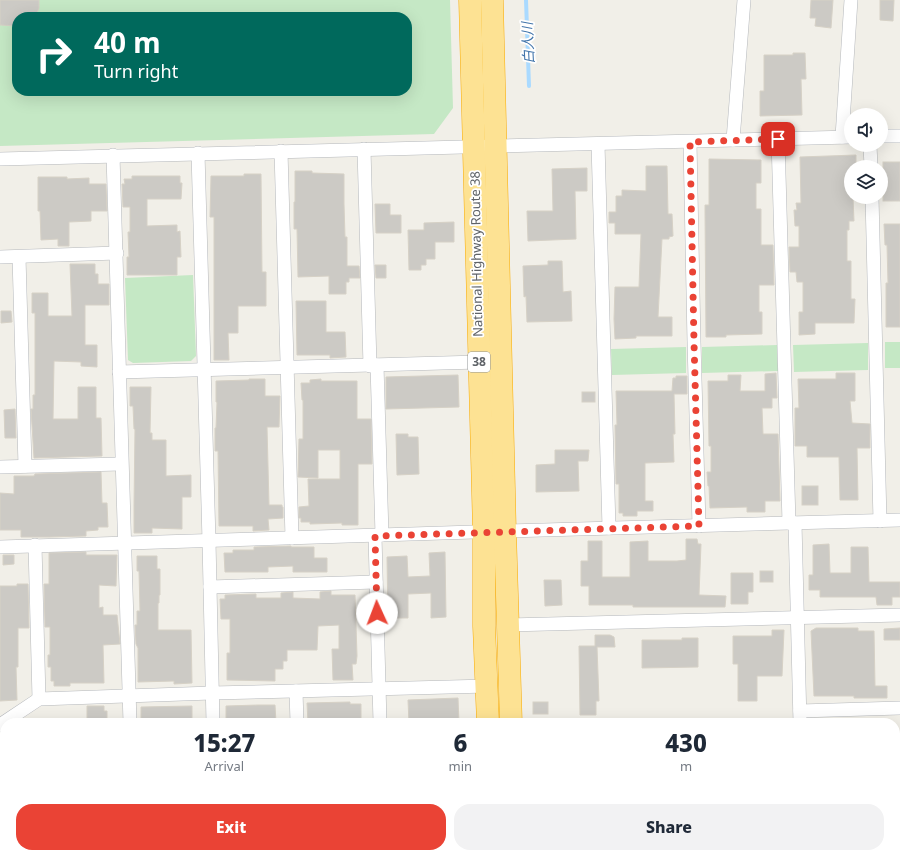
<!DOCTYPE html>
<meta charset="utf-8">
<style>
body{margin:0;font-family:"Noto Sans","Noto Sans JP",sans-serif;background:#f2f2f3;color:#1f2937;height:100vh;display:flex;flex-direction:column;font-size:15px;white-space:nowrap}
*{box-sizing:border-box;margin:0}
p{font-size:13px;color:#747a83}
.icon{flex:none;width:22px;height:22px;fill:none;stroke:currentColor;stroke-width:2;stroke-linecap:round;stroke-linejoin:round}
.map{position:relative;flex:1;overflow:hidden}
.panel{position:absolute;left:0px;top:718px;width:900px;height:140px;display:flex;flex-direction:column;background:#fff;border-radius:16px 16px 0 0;box-shadow:0 4px 16px #0002}
.panel>*{flex:none}
.banner{position:absolute;left:12px;top:12px;width:400px;height:84px;border-radius:16px;box-shadow:0 4px 16px #0002;background:#00695c;color:#fff;overflow:hidden}
.buttons{position:absolute;left:844px;top:108px;display:grid;gap:8px}
.buttons a{display:grid;place-items:center;width:44px;height:44px;border-radius:50%;background:#fff;box-shadow:0 4px 16px #0002;font-size:20px}
.pin{position:absolute;display:grid;place-items:center;width:34px;height:34px;color:#fff;margin:-17px;border-radius:8px;box-shadow:0 2px 6px #0006}
.me{position:absolute;width:44px;margin:-22px;rotate:358deg;stroke-linejoin:round;filter:drop-shadow(0 0 3px #0008)}
.turn{display:flex;align-items:center;gap:14px;height:84px;padding:0 16px;font-size:18px}
.turn .icon{width:52px;height:52px;stroke-width:2.5}
.turn b{display:block;font-size:28px;line-height:34px}
.eta{display:flex;justify-content:space-evenly;align-items:center;height:68px;text-align:center}
.eta b{font-size:24px;font-weight:800;line-height:28px}
.button{display:flex;gap:8px;margin-top:auto;padding:8px 16px}
.button a{flex:1;height:46px;border-radius:16px;background:#ea4335;color:#fff;font-size:16px;font-weight:800;line-height:46px;text-align:center}
.button a+a{background:#f2f2f3;color:#1f2937}
.map>svg:first-child{display:block}
.green{fill:#c5e8c5;fill-rule:evenodd}
.lines{fill:none;stroke-linecap:round;stroke-linejoin:round}
.stream{stroke:#aadaff;stroke-width:4}
.building{fill:#cccac5;stroke:#d6d1c6}
.street-casing{stroke:#b5b8bc;stroke-width:14}
.highway-casing{stroke:#f9ab00;stroke-width:23}
.street{stroke:#fff;stroke-width:13}
.highway{stroke:#fde293;stroke-width:22}
.route{stroke:#ea4335;stroke-width:7;stroke-dasharray:0 12.6}
.labels{text-anchor:middle;stroke-width:3.5;stroke-linejoin:round;paint-order:stroke}
.shield{fill:#fff;stroke:#8f9295;stroke-width:1}
.shield-label{font-size:12px;font-weight:bold;fill:#5f6368}
.street-label{font-size:13px;fill:#5f6368;stroke:#fff}
.water-label{font-size:14px;font-style:italic;fill:#4174aa;stroke:#fff}
</style>
<div class="map">
<svg width="900" height="858" viewBox="0 0 900 858">
<rect width="100%" height="100%" fill="#f1efe8"/>
<g class="green">
<path d="M0,0h450l3,108 -19,26 -434,12zM17,17h390v74h-390z"/>
<polygon points="193,275 196,356 191,361 133,363 128,360 125,278"/>
<rect x="885" y="342" width="15" height="26"/>
<polygon points="868,343 868,370 794,372 793,345"/>
<polygon points="777,345 778,371 702,373 702,347"/>
<polygon points="686,347 686,373 612,375 611,349"/>
<polygon points="0,782 5,791 5,853 23,853 24,858 0,858"/>
</g>
<g class="lines">
<polyline class="stream" points="526,0 529,86"/>
</g>
<g class="building">
<polygon points="0,0 39,0 39,8 35,17 17,17 17,26 0,25"/>
<polygon points="811,0 833,0 831,28 815,26 816,18 810,18"/>
<polygon points="880,0 894,0 893,21 880,20"/>
<polygon points="793,53 805,53 806,79 801,79 802,115 760,116 760,91 764,91 764,55 793,55"/>
<polygon points="856,155 856,167 851,167 851,198 853,198 854,221 849,221 849,230 847,230 847,261 851,261 851,299 855,299 854,323 815,323 815,334 799,335 799,312 803,312 803,282 797,282 796,272 790,272 789,247 799,247 799,226 795,226 794,210 797,210 796,203 801,203 800,157"/>
<polygon points="709,159 761,160 761,183 756,183 756,209 761,209 761,245 773,245 774,285 759,285 759,312 762,312 762,334 726,335 726,337 706,337 705,211 705,205 709,205"/>
<rect x="883" y="162" width="17" height="39"/>
<polygon points="646,166 667,166 668,214 672,214 673,236 669,237 669,239 662,239 658,317 672,317 672,336 636,336 636,338 615,339 614,319 615,287 639,287 641,234 615,234 615,223 609,223 609,212 616,212 616,196 622,196 622,190 646,191"/>
<polygon points="587,168 587,191 575,191 576,239 528,241 527,211 553,211 552,169"/>
<polygon points="295,171 312,171 312,173 344,174 344,204 345,237 347,237 347,266 359,266 360,278 349,278 349,282 346,282 346,294 329,294 329,276 298,277 297,229 294,229 294,202 295,202"/>
<polygon points="244,174 261,174 262,272 266,272 266,306 238,306 238,333 228,333 229,360 214,360 214,217 210,217 211,176 244,176"/>
<polygon points="132,176 180,176 180,183 182,183 181,199 147,199 147,226 177,225 177,232 180,231 181,257 177,257 177,275 127,275 127,257 129,257 128,232 130,232 130,207 123,207 122,184 125,184 124,179 132,179"/>
<polygon points="38,177 67,177 67,179 89,178 89,184 106,184 107,211 91,211 91,221 69,222 69,246 58,246 58,239 41,240 40,211 38,211"/>
<polygon points="375,204 390,204 390,215 401,215 401,233 376,233"/>
<polygon points="454,222 454,242 435,242 435,259 426,259 426,265 421,265 421,270 409,270 408,230 424,230 424,223"/>
<polygon points="884,224 900,224 900,327 886,327 886,283 888,283 887,245 885,245"/>
<polygon points="548,261 562,261 563,292 571,291 572,321 527,322 526,296 524,297 523,266 548,265"/>
<polygon points="70,264 95,264 95,274 98,274 98,284 109,284 109,305 85,305 85,345 97,345 97,367 81,366 81,362 54,361 53,419 78,419 78,387 96,387 96,418 101,418 102,456 34,458 31,409 33,409 33,395 35,395 35,313 32,313 32,293 48,293 48,316 72,316"/>
<polygon points="375,265 386,265 386,278 376,278"/>
<polygon points="296,301 326,301 326,332 345,332 346,357 330,358 330,355 297,355"/>
<polygon points="1,311 11,311 12,322 1,323"/>
<polygon points="776,373 777,398 772,398 772,408 762,408 763,434 778,434 780,501 765,501 765,512 747,512 747,507 710,508 709,486 708,486 707,472 711,472 711,446 709,446 708,381 728,381 728,375 741,375 740,391 765,391 765,374"/>
<polygon points="836,373 855,373 855,401 850,401 852,423 870,424 870,448 857,448 858,500 840,500 839,457 807,457 807,446 795,446 795,408 799,408 798,379 836,379"/>
<polygon points="458,375 459,407 386,409 386,377"/>
<polygon points="676,376 687,376 687,394 674,394 675,434 673,434 674,462 645,463 645,501 653,501 653,511 637,511 637,516 623,516 623,513 619,513 619,484 616,484 615,425 617,425 616,391 672,391 673,378 676,378"/>
<polygon points="249,379 265,379 265,396 280,396 279,427 267,427 269,505 282,505 282,507 283,507 283,518 268,519 269,530 253,531 253,526 219,526 218,451 215,451 215,428 216,428 217,402 216,402 216,381 249,380"/>
<polygon points="321,379 321,381 357,381 357,419 371,419 372,464 358,464 358,525 342,525 342,523 310,524 310,522 301,522 301,518 299,518 299,507 309,506 308,479 340,479 340,450 318,450 318,478 298,477 299,439 303,439 303,400 302,400 301,383 310,383 310,380"/>
<polygon points="130,387 151,387 150,433 152,433 152,440 166,440 166,476 191,475 191,497 182,497 182,529 152,528 152,533 134,533 134,506 135,429 134,429 133,406 130,406"/>
<rect x="582" y="392" width="13" height="10"/>
<polygon points="15,409 16,438 5,438 4,410"/>
<polygon points="396,434 408,434 408,437 418,437 419,474 397,475"/>
<polygon points="555,450 589,450 588,461 578,461 579,491 536,492 536,465 555,464"/>
<polygon points="101,472 102,503 107,503 108,527 98,527 98,530 86,531 86,536 49,537 21,537 21,530 0,530 0,493 14,494 14,476 34,476 35,474"/>
<rect x="802" y="486" width="16" height="19"/>
<polygon points="686,539 697,539 698,544 701,544 699,595 726,596 725,607 633,607 633,605 589,605 589,586 581,586 581,561 588,561 588,541 602,541 602,577 630,577 630,542 648,541 648,561 677,561 686,560"/>
<polygon points="829,544 830,573 851,573 851,547 868,547 869,582 900,582 900,597 892,597 892,605 877,605 876,597 820,597 820,590 809,590 809,575 813,575 813,545"/>
<polygon points="291,546 291,547 314,547 314,558 327,558 327,572 293,572 293,566 268,567 268,572 225,572 224,553 233,553 233,550 254,550 254,547"/>
<polygon points="86,552 86,555 117,555 116,586 99,585 99,608 103,607 103,615 117,615 120,644 103,645 104,683 70,683 70,686 54,686 54,681 51,681 51,667 48,667 48,655 50,655 50,627 45,627 44,584 49,584 49,553"/>
<polygon points="445,552 446,617 431,618 431,593 408,594 408,618 388,618 387,557 407,556 408,577 430,576 429,553"/>
<polygon points="3,555 14,555 14,564 3,565"/>
<polygon points="137,556 157,556 157,569 160,569 160,595 159,595 159,603 158,603 158,630 191,630 192,683 174,684 174,681 138,682 138,648 136,644 135,625 137,625 137,611 140,611 139,571 137,571"/>
<rect x="760" y="571" width="13" height="11"/>
<polygon points="731,573 753,573 753,592 748,592 748,604 731,604"/>
<polygon points="544,580 561,580 562,605 545,606"/>
<polygon points="17,584 28,584 29,626 29,628 18,628 18,667 16,667 17,700 0,701 0,586 17,586"/>
<polygon points="331,591 331,595 355,595 357,656 356,664 352,664 353,680 333,680 332,649 339,649 339,625 318,626 317,650 287,650 287,661 283,661 283,669 275,669 275,681 227,680 227,653 230,653 230,619 221,619 220,599 225,599 225,595 256,594 256,598 281,598 281,593 293,592 293,598 320,599 320,592"/>
<polygon points="816,628 858,628 858,631 874,631 875,686 887,686 887,698 854,698 854,696 814,696 811,631"/>
<polygon points="900,628 900,640 884,640 884,629"/>
<polygon points="772,630 784,630 782,676 757,676 757,701 738,701 738,664 733,664 733,636 772,636"/>
<polygon points="595,635 610,635 614,637 615,647 597,647 599,701 596,701 596,715 580,715 579,646 595,646"/>
<polygon points="682,638 698,638 698,667 642,668 642,640 682,640"/>
<polygon points="458,698 459,723 409,723 408,700"/>
<polygon points="350,702 350,704 361,704 361,723 308,723 307,703"/>
<rect x="533" y="702" width="15" height="12"/>
<polygon points="258,705 275,705 276,723 226,723 226,706"/>
<polygon points="87,706 104,706 104,711 107,711 107,723 87,723"/>
<polygon points="192,706 192,723 141,723 141,707"/>
</g>
<g class="lines">
<defs>
<g id="street">
<polyline points="881,136 900,136"/>
<polyline points="842,137 851,0"/>
<polyline points="778,139 789,523"/>
<polyline points="733,140 744,0"/>
<polyline points="690,142 694,342 699,526"/>
<polyline points="598,144 609,528"/>
<polyline points="870,145 871,167"/>
<polyline points="364,149 370,366"/>
<polyline points="281,151 292,538"/>
<polyline points="198,153 209,541 213,723"/>
<polyline points="113,155 130,723"/>
<polyline points="0,159 851,137"/>
<polyline points="872,197 880,521"/>
<polyline points="0,257 117,253"/>
<polyline points="19,257 25,466"/>
<polyline points="377,365 382,535"/>
<polyline points="119,372 479,362"/>
<polyline points="0,467 121,464"/>
<polyline points="795,523 800,723"/>
<polyline points="375,536 380,723"/>
<polyline points="35,545 39,699"/>
<polyline points="0,547 505,531 900,520"/>
<polyline points="210,587 376,582"/>
<polyline points="508,625 900,615"/>
<polyline points="296,691 297,723"/>
<polyline points="800,711 900,708"/>
<polyline points="0,725 39,699 212,693 488,686"/>
<polyline points="0,742 5,750"/>
<polyline points="895,801 900,801"/>
<polyline points="42,853 43,858"/>
<polyline points="132,853 133,858"/>
<polyline points="217,853 217,858"/>
<polyline points="300,853 300,858"/>
<polyline points="385,853 385,858"/>
<polyline points="805,853 805,858"/>
</g>
<g id="highway">
<polyline points="470,0 484,532 484,626 488,723"/>
<polyline points="492,0 505,531 511,723"/>
<polyline points="491,853 491,858"/>
<polyline points="516,853 516,858"/>
</g>
</defs>
<use href="#street" class="street-casing"/>
<use href="#highway" class="highway-casing"/>
<use href="#street" class="street"/>
<use href="#highway" class="highway"/>
</g>
<g class="lines">
<polyline class="route" points="377,613 375,536 699,526 694,342 690,142 778,139"/>
</g>
<g class="labels">
<rect class="shield" x="468" y="352" width="22" height="20" rx="3"/>
<g class="shield-label">
<text x="479" y="366">38</text>
</g>
<g class="street-label">
<text transform="translate(476 254) rotate(-91)" y="5">National Highway Route 38</text>
</g>
<g class="water-label">
<text transform="translate(528 43) rotate(-93)" y="5">白人川</text>
</g>
</g>
</svg>
<div class="buttons">
<a><svg class="icon" aria-label="sound" viewBox="0 0 24 24"><path d="M4 9h4l5-4v14l-5-4H4zM17 9q2 3 0 6"/></svg></a>
<a><svg class="icon" aria-label="layers" viewBox="0 0 24 24"><path d="M12 4l9 5-9 5-9-5zM3 14l9 5 9-5"/></svg></a>
</div>
<div class="pin" style="left:778px;top:139px;background:#d93025"><svg class="icon" aria-label="arrive" viewBox="0 0 24 24"><path d="M6 21V4h12l-3 4 3 4H6"/></svg></div>
<svg class="me" style="left:377px;top:613px" viewBox="-20 -20 40 40"><circle r="19" fill="#fff"/><path d="M0-13L10 11 0 6-10 11z" fill="#ea4335"/></svg>
<div class="banner">
<div class="turn"><svg class="icon" aria-label="right" viewBox="0 0 24 24"><path d="M7 20v-9h11M14 6l5 5-5 5"/></svg><div><b>40 m</b>Turn right</div></div>
</div>
<section class="panel">
<div class="eta">
<div><b>15:27</b><p>Arrival</p></div>
<div><b>6</b><p>min</p></div>
<div><b>430</b><p>m</p></div>
</div>
<div class="button"><a>Exit</a><a>Share</a></div>
</section>
</div>
